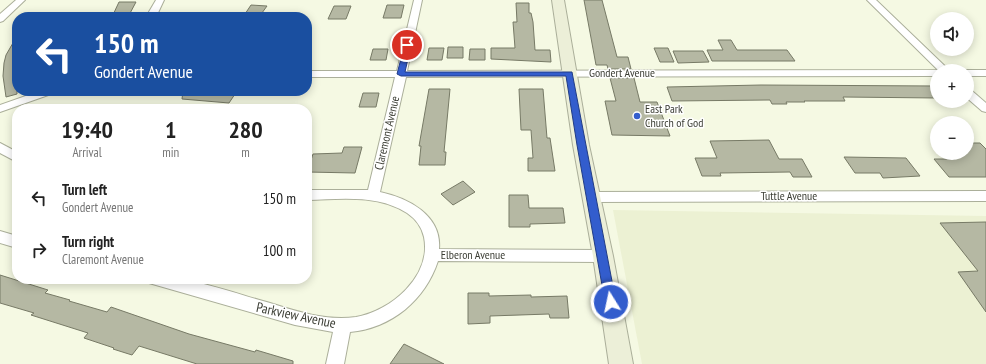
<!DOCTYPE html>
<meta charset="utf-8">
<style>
body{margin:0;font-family:"PT Sans Narrow",sans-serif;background:#f2f2f2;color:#222;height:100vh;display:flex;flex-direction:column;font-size:15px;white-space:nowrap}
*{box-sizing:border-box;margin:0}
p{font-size:13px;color:#767676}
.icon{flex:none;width:22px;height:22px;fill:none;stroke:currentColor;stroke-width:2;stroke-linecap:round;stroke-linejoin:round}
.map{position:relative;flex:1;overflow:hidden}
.panel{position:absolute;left:12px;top:104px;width:300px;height:180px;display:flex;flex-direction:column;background:#fff;border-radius:16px;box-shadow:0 2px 10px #0003}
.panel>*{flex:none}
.top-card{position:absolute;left:12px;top:12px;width:300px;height:84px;border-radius:16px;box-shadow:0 2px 10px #0003;background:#1a4fa0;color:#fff;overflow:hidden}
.buttons{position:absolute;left:930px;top:12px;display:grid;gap:8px}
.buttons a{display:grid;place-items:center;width:44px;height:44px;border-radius:50%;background:#fff;box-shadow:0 2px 10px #0003;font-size:20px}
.pin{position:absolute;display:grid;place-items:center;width:34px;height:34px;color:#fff;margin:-17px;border:2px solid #fff;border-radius:50%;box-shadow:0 1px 4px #0007}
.me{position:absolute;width:44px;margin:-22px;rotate:350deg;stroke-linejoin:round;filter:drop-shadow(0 0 3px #0008)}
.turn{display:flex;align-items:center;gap:14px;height:84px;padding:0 16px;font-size:18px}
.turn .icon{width:52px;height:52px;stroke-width:2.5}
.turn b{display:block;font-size:28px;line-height:34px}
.eta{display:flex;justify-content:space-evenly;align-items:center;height:68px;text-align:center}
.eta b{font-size:24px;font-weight:700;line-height:28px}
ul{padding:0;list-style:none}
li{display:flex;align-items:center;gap:12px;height:52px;padding:0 16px}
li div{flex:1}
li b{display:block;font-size:15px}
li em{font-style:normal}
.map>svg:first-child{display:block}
.built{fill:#ecf1d3}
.building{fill:#b5b8a3;stroke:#777a66}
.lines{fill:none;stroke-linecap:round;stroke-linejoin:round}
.street-casing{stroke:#abaf9a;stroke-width:2}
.secondary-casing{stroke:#abaf9a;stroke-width:2}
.street{fill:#fff;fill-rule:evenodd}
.secondary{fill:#ecefd8;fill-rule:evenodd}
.route{fill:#335dcd;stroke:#213c85}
.poi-dot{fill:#335dcd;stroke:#fff;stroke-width:1.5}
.labels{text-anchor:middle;stroke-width:3;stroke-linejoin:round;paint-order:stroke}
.street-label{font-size:12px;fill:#3c3e35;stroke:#fff}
.poi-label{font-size:12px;fill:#3c3e35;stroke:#fff;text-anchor:start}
.near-street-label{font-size:14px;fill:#3c3e35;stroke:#fff}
</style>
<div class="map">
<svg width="986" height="364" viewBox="0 0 986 364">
<rect width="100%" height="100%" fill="#f5f9e3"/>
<polygon class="built" points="613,210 986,216 986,364 642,364"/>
<g class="building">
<polygon points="584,0 602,0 617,57 628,57 631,69 608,69 607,65 596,65"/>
<polygon points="119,2 136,2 128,17 112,17"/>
<polygon points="516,3 529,3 529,13 531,13 533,22 535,50 550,50 551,62 491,59 491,48 515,48 513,22 517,22"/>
<polygon points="251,5 267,6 259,17 243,17"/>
<polygon points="387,5 404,5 401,18 383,18"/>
<polygon points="334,6 351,6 346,19 328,19"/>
<polygon points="17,36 17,94 6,97 3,76 4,63 6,55"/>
<polygon points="718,40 731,40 737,50 787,50 795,61 712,61 707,50 723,50"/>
<polygon points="448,47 463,47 463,58 447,58"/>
<polygon points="429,48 444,48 442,60 427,60"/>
<polygon points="654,48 668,48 674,62 660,62"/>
<polygon points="373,49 388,49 386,60 370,60"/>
<polygon points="470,49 485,49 485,60 469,60"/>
<polygon points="673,51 703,51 709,62 678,63"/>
<polygon points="610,78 634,78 640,102 657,102 670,136 612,135 605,101 616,101"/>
<polygon points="761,85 937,86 937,98 843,97 845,101 804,101 805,102 786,102 787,104 772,104 770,100 672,101 667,87"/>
<polygon points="429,89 450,89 444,152 446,152 445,165 419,165 421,146 419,146"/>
<polygon points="519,89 543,89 547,138 550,138 555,171 528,171 528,158 533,158 531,130 521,130"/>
<polygon points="183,91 237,91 229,103 182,99"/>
<polygon points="363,93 379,93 376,107 359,107"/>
<polygon points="769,140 779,159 802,159 812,177 793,177 790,172 720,173 721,176 702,176 695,158 717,158 710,141"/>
<polygon points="967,143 980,143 986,149 986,177 949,177 934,159 955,159 950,153 967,153"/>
<polygon points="344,147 362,147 355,173 307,172 313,154 342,153"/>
<polygon points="844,157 906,158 920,176 883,178 880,173 855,173"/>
<polygon points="463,181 475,192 453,205 441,194"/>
<polygon points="509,195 528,195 529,208 563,208 565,223 530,224 530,227 509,227"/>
<polygon points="986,222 986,312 958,272 978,271 940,223"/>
<polygon points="0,275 48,290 45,293 70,300 69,301 107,312 111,307 189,334 255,352 256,350 293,361 293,364 197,364 139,346 132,355 113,349 114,348 84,338 88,333 31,315 34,313 0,303"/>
<polygon points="468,293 489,293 489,296 531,295 531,297 567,296 569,318 550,318 549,314 490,316 490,323 468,324"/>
<polygon points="404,344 444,364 390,364"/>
</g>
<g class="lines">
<defs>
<g id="street">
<polygon points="16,0 25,0 3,21 0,22 0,14"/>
<polygon points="156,0 164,0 156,17 146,17"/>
<path d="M414,0h8l-15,71 531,-1 -71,-70h9l74,71h-13v5l-531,1 -26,115c28,6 62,23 59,57l164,1 5,2 2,4 -2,4 -5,2 -165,-1c-13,39 -46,67 -88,71l-6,32h-18l7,-32 -38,-7 -146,-42 -3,-4c11,0 23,-2 34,0 30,5 61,16 90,24 28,9 57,18 86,14 35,-6 76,-41 68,-80 -2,-9 -8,-18 -17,-24 -29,-19 -67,-14 -100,-13v-10h61l27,-113h-88v-6h90z"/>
<polygon points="967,70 986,70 986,76 967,76 967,71 963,71"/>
<polygon points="967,89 971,90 986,103 986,112 982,111 967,98"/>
<polygon points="40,91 55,91 54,93 0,112 0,105"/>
<polygon points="0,143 17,152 17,162 0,153"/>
<polygon points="986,191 986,201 591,202 586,200 584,197 586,194 591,192"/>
<polygon points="0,231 17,236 17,248 0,243"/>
</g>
<polygon id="secondary" points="552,0 564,0 589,145 613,256 633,364 609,364 593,256 573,145"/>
</defs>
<use href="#street" class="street-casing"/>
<use href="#secondary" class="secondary-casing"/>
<use href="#street" class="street"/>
<use href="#secondary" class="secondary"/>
</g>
<polygon class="route" points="405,43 411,45 405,72 572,72 616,302 615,305 607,305 605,302 577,145 566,76 401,76 397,74"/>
<circle class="poi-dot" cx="637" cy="116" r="4"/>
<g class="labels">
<g class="street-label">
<text x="622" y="77">Gondert Avenue</text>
<text transform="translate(387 133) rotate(-77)" y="4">Claremont Avenue</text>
<text x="789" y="200">Tuttle Avenue</text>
<text x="473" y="259">Elberon Avenue</text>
</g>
<g class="poi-label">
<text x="645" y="113">East Park<tspan x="645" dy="14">Church of God</tspan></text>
</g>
<g class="near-street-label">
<text transform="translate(296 315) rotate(12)" y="5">Parkview Avenue</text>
</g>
</g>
</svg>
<div class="buttons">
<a><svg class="icon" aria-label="sound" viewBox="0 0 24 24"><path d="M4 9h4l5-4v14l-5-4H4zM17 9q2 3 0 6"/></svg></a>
<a>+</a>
<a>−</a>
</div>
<div class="pin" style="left:407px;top:45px;background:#d93025"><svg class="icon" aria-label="arrive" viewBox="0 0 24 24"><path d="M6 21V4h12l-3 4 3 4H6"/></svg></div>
<svg class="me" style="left:611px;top:302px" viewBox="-20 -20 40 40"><circle r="17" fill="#335dcd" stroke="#fff" stroke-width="3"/><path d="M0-11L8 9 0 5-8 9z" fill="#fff"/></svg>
<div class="top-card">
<div class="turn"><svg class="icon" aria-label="left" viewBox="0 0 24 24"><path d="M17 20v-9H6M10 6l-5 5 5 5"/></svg><div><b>150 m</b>Gondert Avenue</div></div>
</div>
<section class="panel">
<div class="eta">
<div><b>19:40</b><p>Arrival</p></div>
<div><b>1</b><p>min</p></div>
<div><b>280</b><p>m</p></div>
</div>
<ul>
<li><svg class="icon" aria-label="left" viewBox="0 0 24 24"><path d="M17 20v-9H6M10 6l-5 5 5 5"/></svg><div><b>Turn left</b><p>Gondert Avenue</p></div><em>150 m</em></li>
<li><svg class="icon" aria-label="right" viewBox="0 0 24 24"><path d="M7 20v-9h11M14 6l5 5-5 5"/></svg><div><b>Turn right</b><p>Claremont Avenue</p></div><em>100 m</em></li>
</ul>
</section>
</div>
